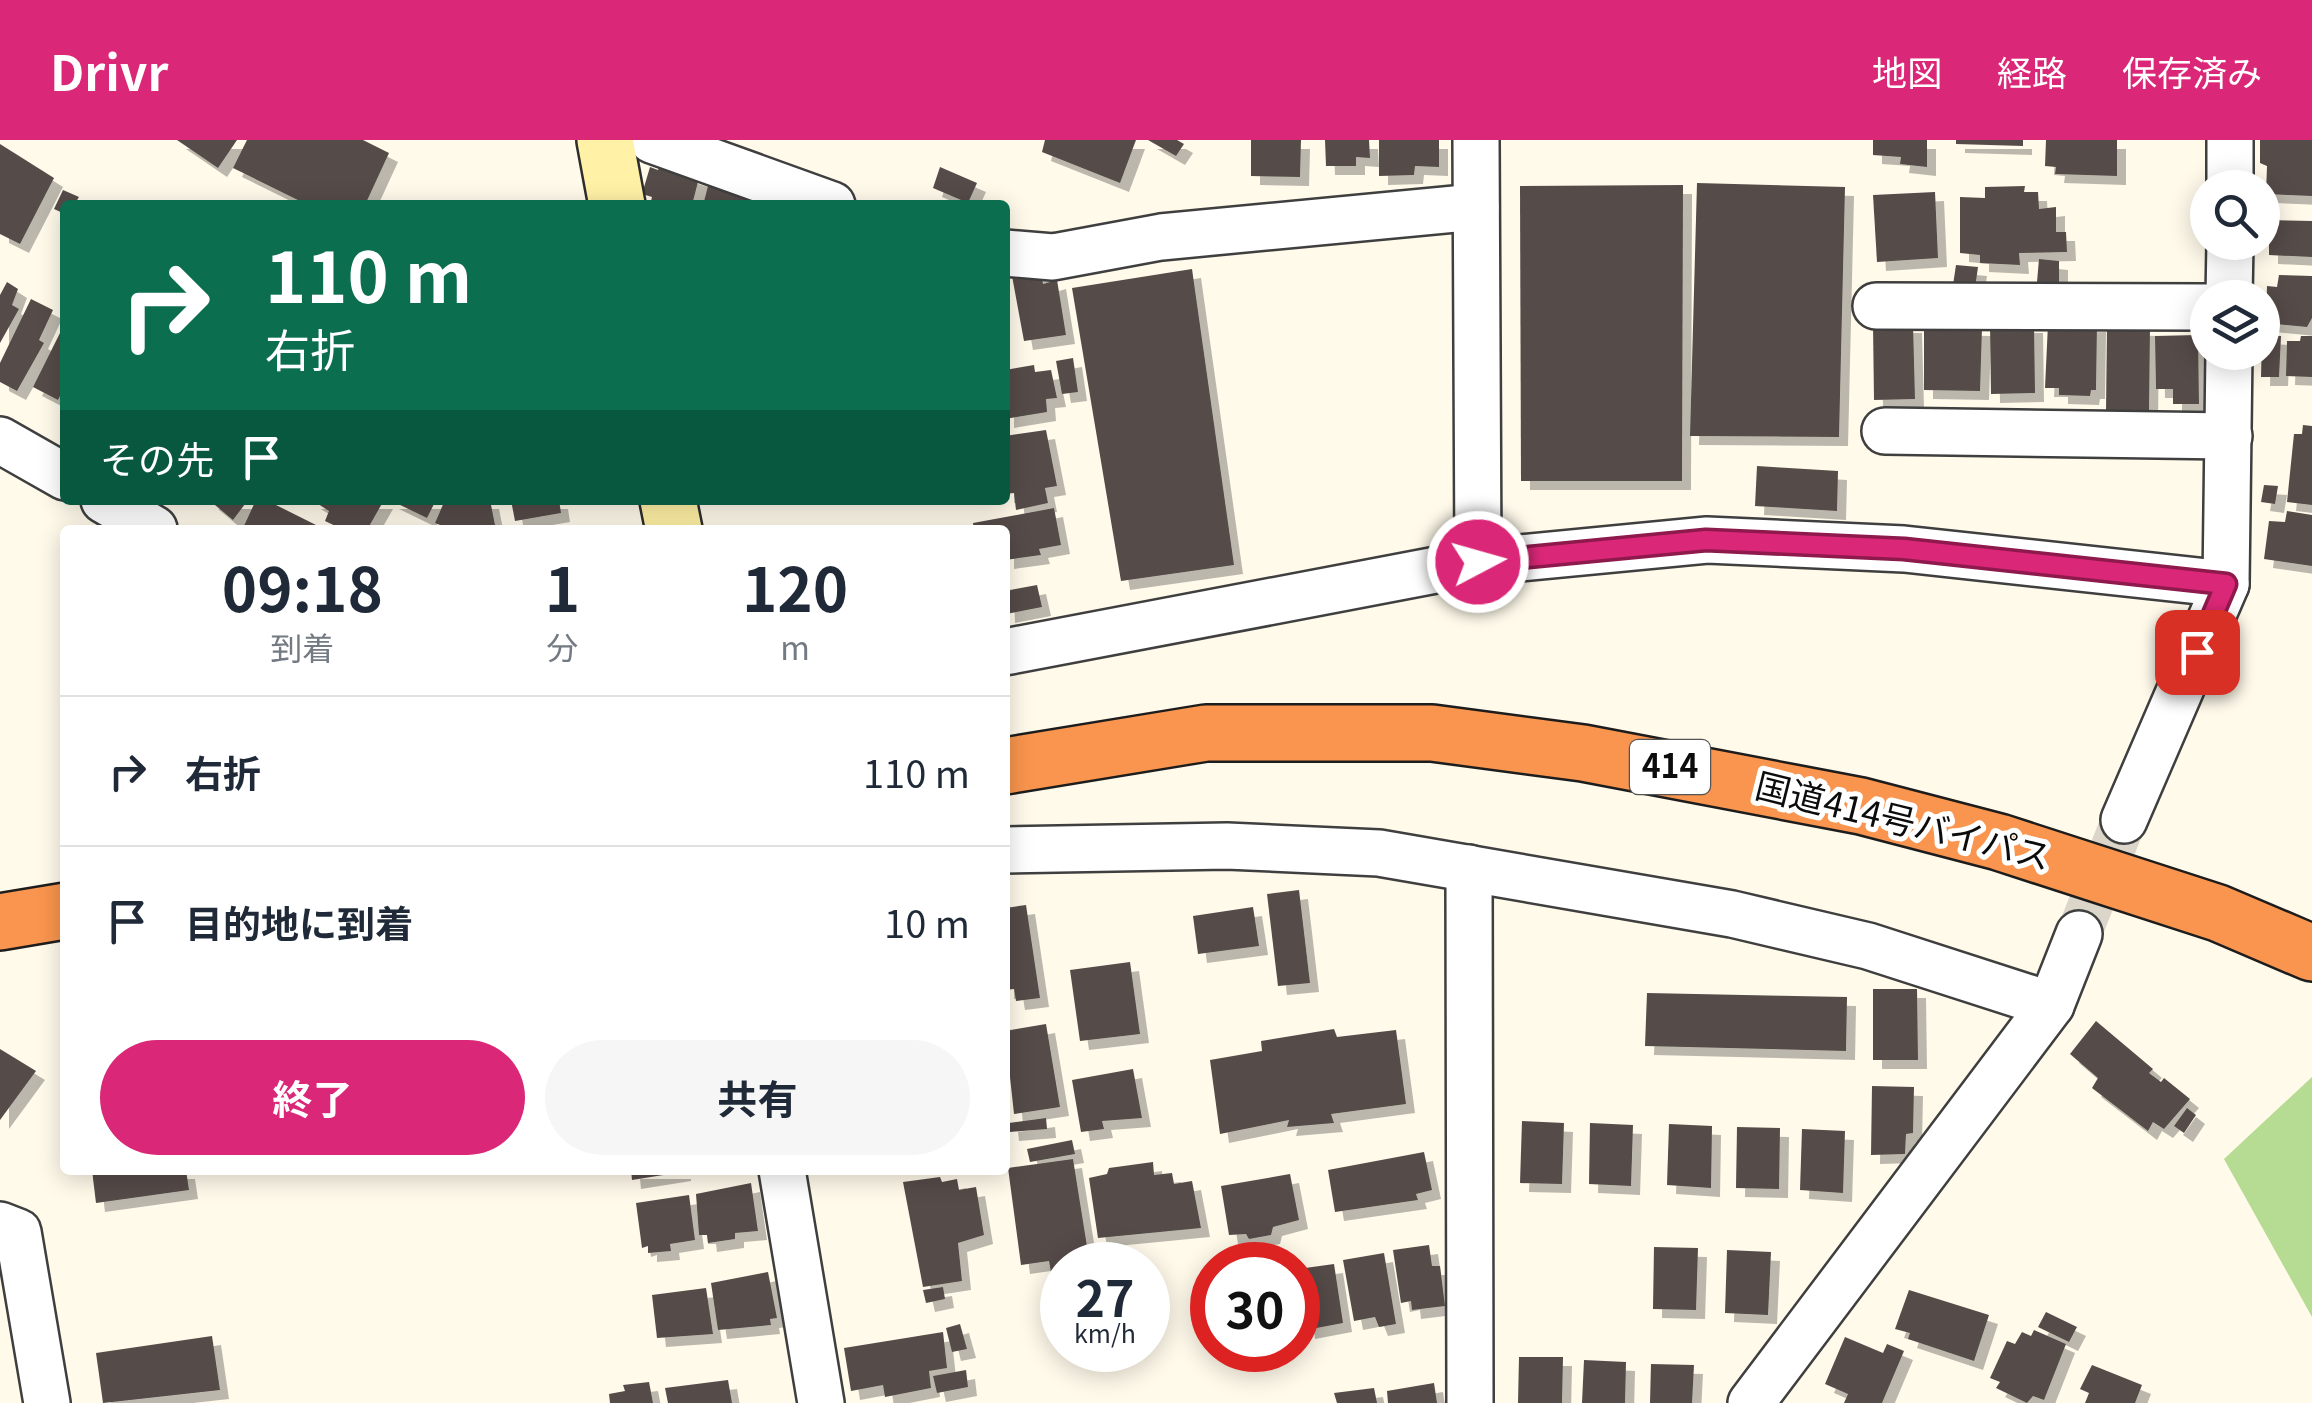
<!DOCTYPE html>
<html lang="ja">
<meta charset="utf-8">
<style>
body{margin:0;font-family:Georgia,"Noto Sans JP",serif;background:#f6f6f7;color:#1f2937;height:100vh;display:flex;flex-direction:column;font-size:38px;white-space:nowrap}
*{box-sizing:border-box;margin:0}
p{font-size:32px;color:#747a83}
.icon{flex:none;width:55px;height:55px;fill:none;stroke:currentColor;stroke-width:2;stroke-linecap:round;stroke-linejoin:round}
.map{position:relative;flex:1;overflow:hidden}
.details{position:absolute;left:60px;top:385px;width:950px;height:650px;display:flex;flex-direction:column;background:#fff;border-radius:10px;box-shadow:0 5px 25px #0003}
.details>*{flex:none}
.top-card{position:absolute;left:60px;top:60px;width:950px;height:305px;border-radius:10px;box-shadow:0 5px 25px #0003;background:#0b6e4f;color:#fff;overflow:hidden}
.fabs{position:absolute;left:2190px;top:30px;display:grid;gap:20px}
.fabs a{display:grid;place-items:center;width:90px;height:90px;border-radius:50%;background:#fff;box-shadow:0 5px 25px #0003;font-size:50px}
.speed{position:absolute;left:1040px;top:1102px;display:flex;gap:20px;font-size:50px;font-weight:700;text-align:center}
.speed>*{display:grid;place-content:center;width:130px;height:130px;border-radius:50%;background:#fff;box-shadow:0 5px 25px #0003;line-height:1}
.speed small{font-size:25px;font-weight:400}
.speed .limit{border:15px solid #d22;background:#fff;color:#111}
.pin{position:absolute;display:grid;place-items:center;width:85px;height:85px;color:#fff;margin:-42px;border-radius:20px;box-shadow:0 5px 15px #0006}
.me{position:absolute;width:110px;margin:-55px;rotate:84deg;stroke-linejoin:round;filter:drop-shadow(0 0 8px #0008)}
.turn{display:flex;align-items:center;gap:35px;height:210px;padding:0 40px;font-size:45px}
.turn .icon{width:130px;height:130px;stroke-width:2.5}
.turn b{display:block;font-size:70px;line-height:85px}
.then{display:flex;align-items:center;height:95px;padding:0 40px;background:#0003;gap:20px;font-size:38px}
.eta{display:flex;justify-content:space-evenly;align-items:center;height:170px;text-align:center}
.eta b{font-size:60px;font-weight:700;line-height:70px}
.cta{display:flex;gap:20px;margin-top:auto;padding:20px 40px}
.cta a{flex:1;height:115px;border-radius:60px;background:#db2777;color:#fff;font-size:40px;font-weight:700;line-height:115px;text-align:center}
.cta a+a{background:#f6f6f7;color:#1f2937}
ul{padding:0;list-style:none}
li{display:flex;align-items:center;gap:30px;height:150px;padding:0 40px;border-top:2px solid #e0e1e3}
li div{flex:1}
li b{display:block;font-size:38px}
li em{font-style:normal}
header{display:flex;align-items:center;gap:60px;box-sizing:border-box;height:140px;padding:0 50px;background:#db2777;color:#fff}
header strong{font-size:48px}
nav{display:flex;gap:55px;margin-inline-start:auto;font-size:35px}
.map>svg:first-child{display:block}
.forest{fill:#b6db92}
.building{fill:#544c48;filter:url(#shadow)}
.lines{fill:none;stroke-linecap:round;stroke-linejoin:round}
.street-tunnel{stroke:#dbd6c9;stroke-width:45;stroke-dasharray:45 22;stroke-linecap:butt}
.street-casing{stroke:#3f3f3f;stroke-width:50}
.secondary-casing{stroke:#2e2e2e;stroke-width:60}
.highway-casing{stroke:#1d1d1d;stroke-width:60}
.street{stroke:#fff;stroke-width:45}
.secondary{stroke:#fff1a5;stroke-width:55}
.highway{stroke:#f9954e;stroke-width:55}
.route-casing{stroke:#8e194d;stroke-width:25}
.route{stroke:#db2777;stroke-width:18}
.labels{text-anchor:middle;stroke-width:10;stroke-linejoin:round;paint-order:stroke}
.shield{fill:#fff;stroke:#555;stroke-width:2.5}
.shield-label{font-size:32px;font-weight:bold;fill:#0c0c0c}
.street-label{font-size:35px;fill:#0c0c0c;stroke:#fff}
</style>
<header>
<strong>Drivr</strong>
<nav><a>地図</a><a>経路</a><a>保存済み</a></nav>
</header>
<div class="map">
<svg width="2312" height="1263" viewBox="0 0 2312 1263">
<defs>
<filter id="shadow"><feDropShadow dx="9" dy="9" stdDeviation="0" flood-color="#0004"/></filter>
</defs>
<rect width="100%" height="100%" fill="#fffaea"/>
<polygon class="forest" points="2312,937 2312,1177 2224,1019"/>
<g class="building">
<polygon points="177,0 237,0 218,28"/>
<polygon points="247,0 363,0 389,13 365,65 308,65 233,28"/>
<polygon points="1045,0 1136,0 1120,43 1042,12"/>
<polygon points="1148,0 1177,0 1184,4 1176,16"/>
<polygon points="1251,0 1301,0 1300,37 1251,36"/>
<polygon points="1325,0 1369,0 1370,18 1356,17 1356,26 1326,26"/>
<polygon points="1379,0 1439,0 1439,27 1415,26 1414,35 1379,36"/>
<polygon points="1873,0 1927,0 1927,27 1900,24 1901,17 1873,15"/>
<polygon points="1956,0 2023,0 2023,6 1956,4"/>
<polygon points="2046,0 2117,0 2117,36 2055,34 2056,27 2045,26"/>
<polygon points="2260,0 2312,0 2312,56 2266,54 2267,26 2260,23"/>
<polygon points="0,4 54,38 20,104 0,94"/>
<polygon points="660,26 699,38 692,65 650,65 652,57 642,54 650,27 658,30"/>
<polygon points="940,27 977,43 968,63 933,48"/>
<polygon points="709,42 760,57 758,65 703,65"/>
<polygon points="1697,43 1845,47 1839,297 1690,296"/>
<polygon points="1683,45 1682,341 1521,341 1520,46"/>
<polygon points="2025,46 2024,52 2038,52 2039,69 2056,67 2056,92 2066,92 2067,112 2019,113 2020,125 1980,123 1980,115 1960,113 1960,57 1985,58 1985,47"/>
<polygon points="63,50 79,57 74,65 65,65 65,74 54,69"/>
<polygon points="1935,52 1938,118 1877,122 1873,55"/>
<polygon points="2269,80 2312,81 2312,117 2269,115"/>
<polygon points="2039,119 2059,121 2059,144 2037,142"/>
<polygon points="1956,125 1978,127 1975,148 1953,145"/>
<polygon points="1192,129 1234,425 1121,441 1072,148"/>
<polygon points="1041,131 1043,144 1057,140 1066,195 1024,201 1012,136"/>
<polygon points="2279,135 2312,136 2312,178 2307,187 2266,183 2267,146 2277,147"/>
<polygon points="7,142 18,149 12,165 19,169 0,203 0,155"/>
<polygon points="31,159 53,170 39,200 44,203 17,251 0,242 0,223"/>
<polygon points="65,183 65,246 58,260 33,247"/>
<polygon points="2097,183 2096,250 2091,250 2090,256 2059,255 2059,248 2045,248 2048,184"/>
<polygon points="1873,184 1913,184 1915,259 1874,260"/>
<polygon points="1990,184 2034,184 2035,253 1991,254"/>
<polygon points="1924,186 1982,187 1980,251 1924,250"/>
<polygon points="2107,186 2150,187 2149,272 2106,271"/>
<polygon points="2198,195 2199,264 2173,264 2173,249 2156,249 2155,196"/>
<polygon points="2262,195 2281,196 2279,237 2261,237"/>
<polygon points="2301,196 2312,196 2312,237 2286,236 2287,201 2300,201"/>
<polygon points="1073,218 1078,252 1062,254 1056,221"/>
<polygon points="1034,225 1035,232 1051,230 1057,258 1046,259 1047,272 1005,279 1005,230"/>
<polygon points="2303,285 2312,286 2312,365 2287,362 2294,294 2302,294"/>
<polygon points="1046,290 1057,346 1045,348 1048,363 1016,370 1014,353 1005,354 1005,296"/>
<polygon points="1757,326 1838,331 1837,371 1755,366"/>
<polygon points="2264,345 2278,346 2275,364 2261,362"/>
<polygon points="209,360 248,360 233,380"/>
<polygon points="256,360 266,360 326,390 242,390"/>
<polygon points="312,360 384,360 367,390 344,390 325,381 329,371"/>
<polygon points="390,360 436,360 427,378"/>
<polygon points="445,360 490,360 496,390 453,390 435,383"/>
<polygon points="511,360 559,360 561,373 515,381"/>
<polygon points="1054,368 1061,405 1039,409 1041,415 1005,420 1005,390 974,390 973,383"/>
<polygon points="2287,371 2312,375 2312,426 2264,419 2269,381 2285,382"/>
<polygon points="1037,445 1042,467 1006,474 1005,451"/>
<polygon points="1299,750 1310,843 1278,846 1267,754"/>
<polygon points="1026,765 1040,858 1016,861 1014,849 1005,850 1005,768"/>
<polygon points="1253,767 1259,806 1198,814 1193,776"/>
<polygon points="1130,822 1140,894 1080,901 1070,830"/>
<polygon points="1873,849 1917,849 1918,920 1873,920"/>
<polygon points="1647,853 1847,857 1846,911 1645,906"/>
<polygon points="2096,881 2153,929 2149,933 2161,942 2164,938 2190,959 2164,989 2153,982 2148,991 2092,948 2098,938 2070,914"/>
<polygon points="1046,884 1060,967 1014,974 1005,891"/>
<polygon points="1334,889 1337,897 1396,890 1406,964 1331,974 1334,983 1287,987 1289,980 1220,994 1210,920 1262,911 1261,901"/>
<polygon points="0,909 36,931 0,980"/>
<polygon points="1133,929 1142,978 1102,981 1104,989 1081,992 1072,940"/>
<polygon points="1872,946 1914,947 1913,993 1906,994 1905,1014 1871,1015"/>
<polygon points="2187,968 2196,975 2184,993 2174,986"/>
<polygon points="1046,978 1047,989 1010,992 1009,983"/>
<polygon points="1522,981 1564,983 1562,1044 1520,1043"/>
<polygon points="1590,983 1633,985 1631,1046 1589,1044"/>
<polygon points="1669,984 1712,986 1711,1048 1667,1045"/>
<polygon points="1737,987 1780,988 1779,1049 1736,1048"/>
<polygon points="1802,989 1845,991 1843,1053 1800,1050"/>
<polygon points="1072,1000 1075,1014 1030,1022 1027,1009"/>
<polygon points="1424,1012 1432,1050 1416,1054 1418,1060 1335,1072 1328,1030"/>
<polygon points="1073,1019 1090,1125 1062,1125 1062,1137 1052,1138 1049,1121 1021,1125 1008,1028"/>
<polygon points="1153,1022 1154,1035 1172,1033 1174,1044 1192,1041 1201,1088 1098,1098 1089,1038 1107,1034 1109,1028"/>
<polygon points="92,1030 186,1030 189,1050 96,1063"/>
<polygon points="631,1030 682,1030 682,1032 632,1040"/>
<polygon points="1290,1034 1299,1080 1273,1087 1271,1095 1249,1099 1246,1094 1229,1095 1221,1046"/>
<polygon points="940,1037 942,1042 957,1039 959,1050 976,1047 984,1095 958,1103 962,1141 923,1147 903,1042"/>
<polygon points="751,1043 758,1091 735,1093 735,1099 708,1103 707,1095 699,1095 696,1054"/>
<polygon points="689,1055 695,1100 670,1104 671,1111 648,1113 648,1106 642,1108 636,1063"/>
<polygon points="1429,1105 1432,1126 1440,1126 1445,1166 1412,1170 1411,1161 1401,1163 1393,1110"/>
<polygon points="1654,1107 1698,1108 1696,1170 1653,1169"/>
<polygon points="1727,1110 1771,1112 1768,1175 1725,1173"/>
<polygon points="1384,1113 1396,1184 1379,1187 1375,1177 1354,1181 1343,1120"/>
<polygon points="1334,1124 1343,1183 1306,1190 1298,1129"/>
<polygon points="768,1132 777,1178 770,1179 771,1185 718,1190 711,1143"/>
<polygon points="943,1147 945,1159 926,1163 923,1150"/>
<polygon points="706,1148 713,1194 657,1198 652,1155"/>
<polygon points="1909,1150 1989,1175 1974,1221 1908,1199 1910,1193 1895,1189"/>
<polygon points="2046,1172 2077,1187 2069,1202 2038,1187"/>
<polygon points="960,1184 967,1209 952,1212 946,1188"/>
<polygon points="2034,1190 2066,1204 2044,1260 2033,1256 2027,1263 1996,1248 2000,1242 1990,1238 2007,1201 2015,1204 2022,1192 2031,1196"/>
<polygon points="943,1192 947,1228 929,1231 931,1248 885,1257 883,1245 851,1251 844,1208"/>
<polygon points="212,1196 220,1250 103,1263 96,1213"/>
<polygon points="1845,1197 1883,1213 1887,1204 1904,1211 1882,1263 1844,1263 1848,1254 1825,1244"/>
<polygon points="1519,1217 1563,1217 1562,1263 1518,1263"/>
<polygon points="1584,1220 1626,1222 1625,1263 1582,1263"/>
<polygon points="1651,1224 1694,1225 1692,1263 1650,1263"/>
<polygon points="2092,1225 2142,1245 2135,1263 2085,1263 2089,1253 2080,1249"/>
<polygon points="966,1230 968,1247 937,1253 933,1236"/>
<polygon points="728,1240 732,1263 668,1263 665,1248"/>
<polygon points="649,1242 653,1263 610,1263 609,1254 625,1251 623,1245"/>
<polygon points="1434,1243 1437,1263 1388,1263 1387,1251"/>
<polygon points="1374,1248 1377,1263 1337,1263 1334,1253"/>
</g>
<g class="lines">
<polyline class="street-tunnel" points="2079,794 2124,680"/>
<defs>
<g id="street">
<polyline points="652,0 832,65"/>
<polyline points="1476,0 1478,422"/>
<polyline points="2230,48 2230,0"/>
<polyline points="1005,113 1053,117 1161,97 1476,67"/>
<polyline points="2229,158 2230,102"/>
<polyline points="1876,166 2208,167"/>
<polyline points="1885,291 2229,296"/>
<polyline points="0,300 65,337"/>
<polyline points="104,360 154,389"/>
<polyline points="1005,512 1478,422 1707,400 1904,409 2226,444"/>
<polyline points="2124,680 2226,444 2229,212"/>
<polyline points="1005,710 1227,706 1379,713 1732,774 1868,806 2051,865"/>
<polyline points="1469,728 1470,1263"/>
<polyline points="782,1030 821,1263"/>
<polyline points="0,1085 18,1092 47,1263"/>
<polyline points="1751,1263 2051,865 2079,794"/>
</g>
<g id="secondary">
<polyline points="605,0 617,65"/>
<polyline points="668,360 674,390"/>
</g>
<g id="highway">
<polyline points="1005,626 1206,593 1432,593 1583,613 1861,666 1999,702 2218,773 2312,813"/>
<polyline points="0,782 65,771"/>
</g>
</defs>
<use href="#street" class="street-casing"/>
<use href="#secondary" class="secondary-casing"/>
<use href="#highway" class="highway-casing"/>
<use href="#street" class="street"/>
<use href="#secondary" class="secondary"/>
<use href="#highway" class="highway"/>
</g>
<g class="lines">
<defs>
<polyline id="route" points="1478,422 1706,400 1904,409 2226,444 2197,512"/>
</defs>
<use href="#route" class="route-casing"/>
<use href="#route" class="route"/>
</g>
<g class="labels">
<rect class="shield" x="1630" y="600" width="80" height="54" rx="8"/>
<g class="shield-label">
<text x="1670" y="638">414</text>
</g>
<g class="street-label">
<text transform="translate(1903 682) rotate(14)" y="12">国道414号バイパス</text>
</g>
</g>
</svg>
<div class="fabs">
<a><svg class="icon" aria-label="search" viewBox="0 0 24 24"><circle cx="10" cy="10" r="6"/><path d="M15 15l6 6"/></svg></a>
<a><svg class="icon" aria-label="layers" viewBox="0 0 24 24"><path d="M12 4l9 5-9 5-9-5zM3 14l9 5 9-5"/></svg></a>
</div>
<div class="speed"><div>27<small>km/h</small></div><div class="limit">30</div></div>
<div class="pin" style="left:2197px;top:512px;background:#d93025"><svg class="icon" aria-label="arrive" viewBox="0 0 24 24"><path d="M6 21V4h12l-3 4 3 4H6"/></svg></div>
<svg class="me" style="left:1478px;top:422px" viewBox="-20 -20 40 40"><circle r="17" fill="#db2777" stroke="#fff" stroke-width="3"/><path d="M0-11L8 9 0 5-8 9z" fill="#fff"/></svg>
<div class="top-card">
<div class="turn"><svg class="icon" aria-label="right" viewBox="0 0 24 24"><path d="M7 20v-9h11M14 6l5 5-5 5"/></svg><div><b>110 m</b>右折</div></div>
<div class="then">その先<svg class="icon" aria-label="arrive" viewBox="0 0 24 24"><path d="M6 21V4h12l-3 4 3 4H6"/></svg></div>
</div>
<section class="details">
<div class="eta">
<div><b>09:18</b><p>到着</p></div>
<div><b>1</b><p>分</p></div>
<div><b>120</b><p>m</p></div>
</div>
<ul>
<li><svg class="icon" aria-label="right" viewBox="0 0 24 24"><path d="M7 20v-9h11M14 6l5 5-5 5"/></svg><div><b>右折</b></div><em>110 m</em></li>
<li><svg class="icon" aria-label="arrive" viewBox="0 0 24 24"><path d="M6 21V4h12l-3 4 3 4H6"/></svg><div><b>目的地に到着</b></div><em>10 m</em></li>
</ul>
<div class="cta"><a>終了</a><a>共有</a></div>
</section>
</div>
